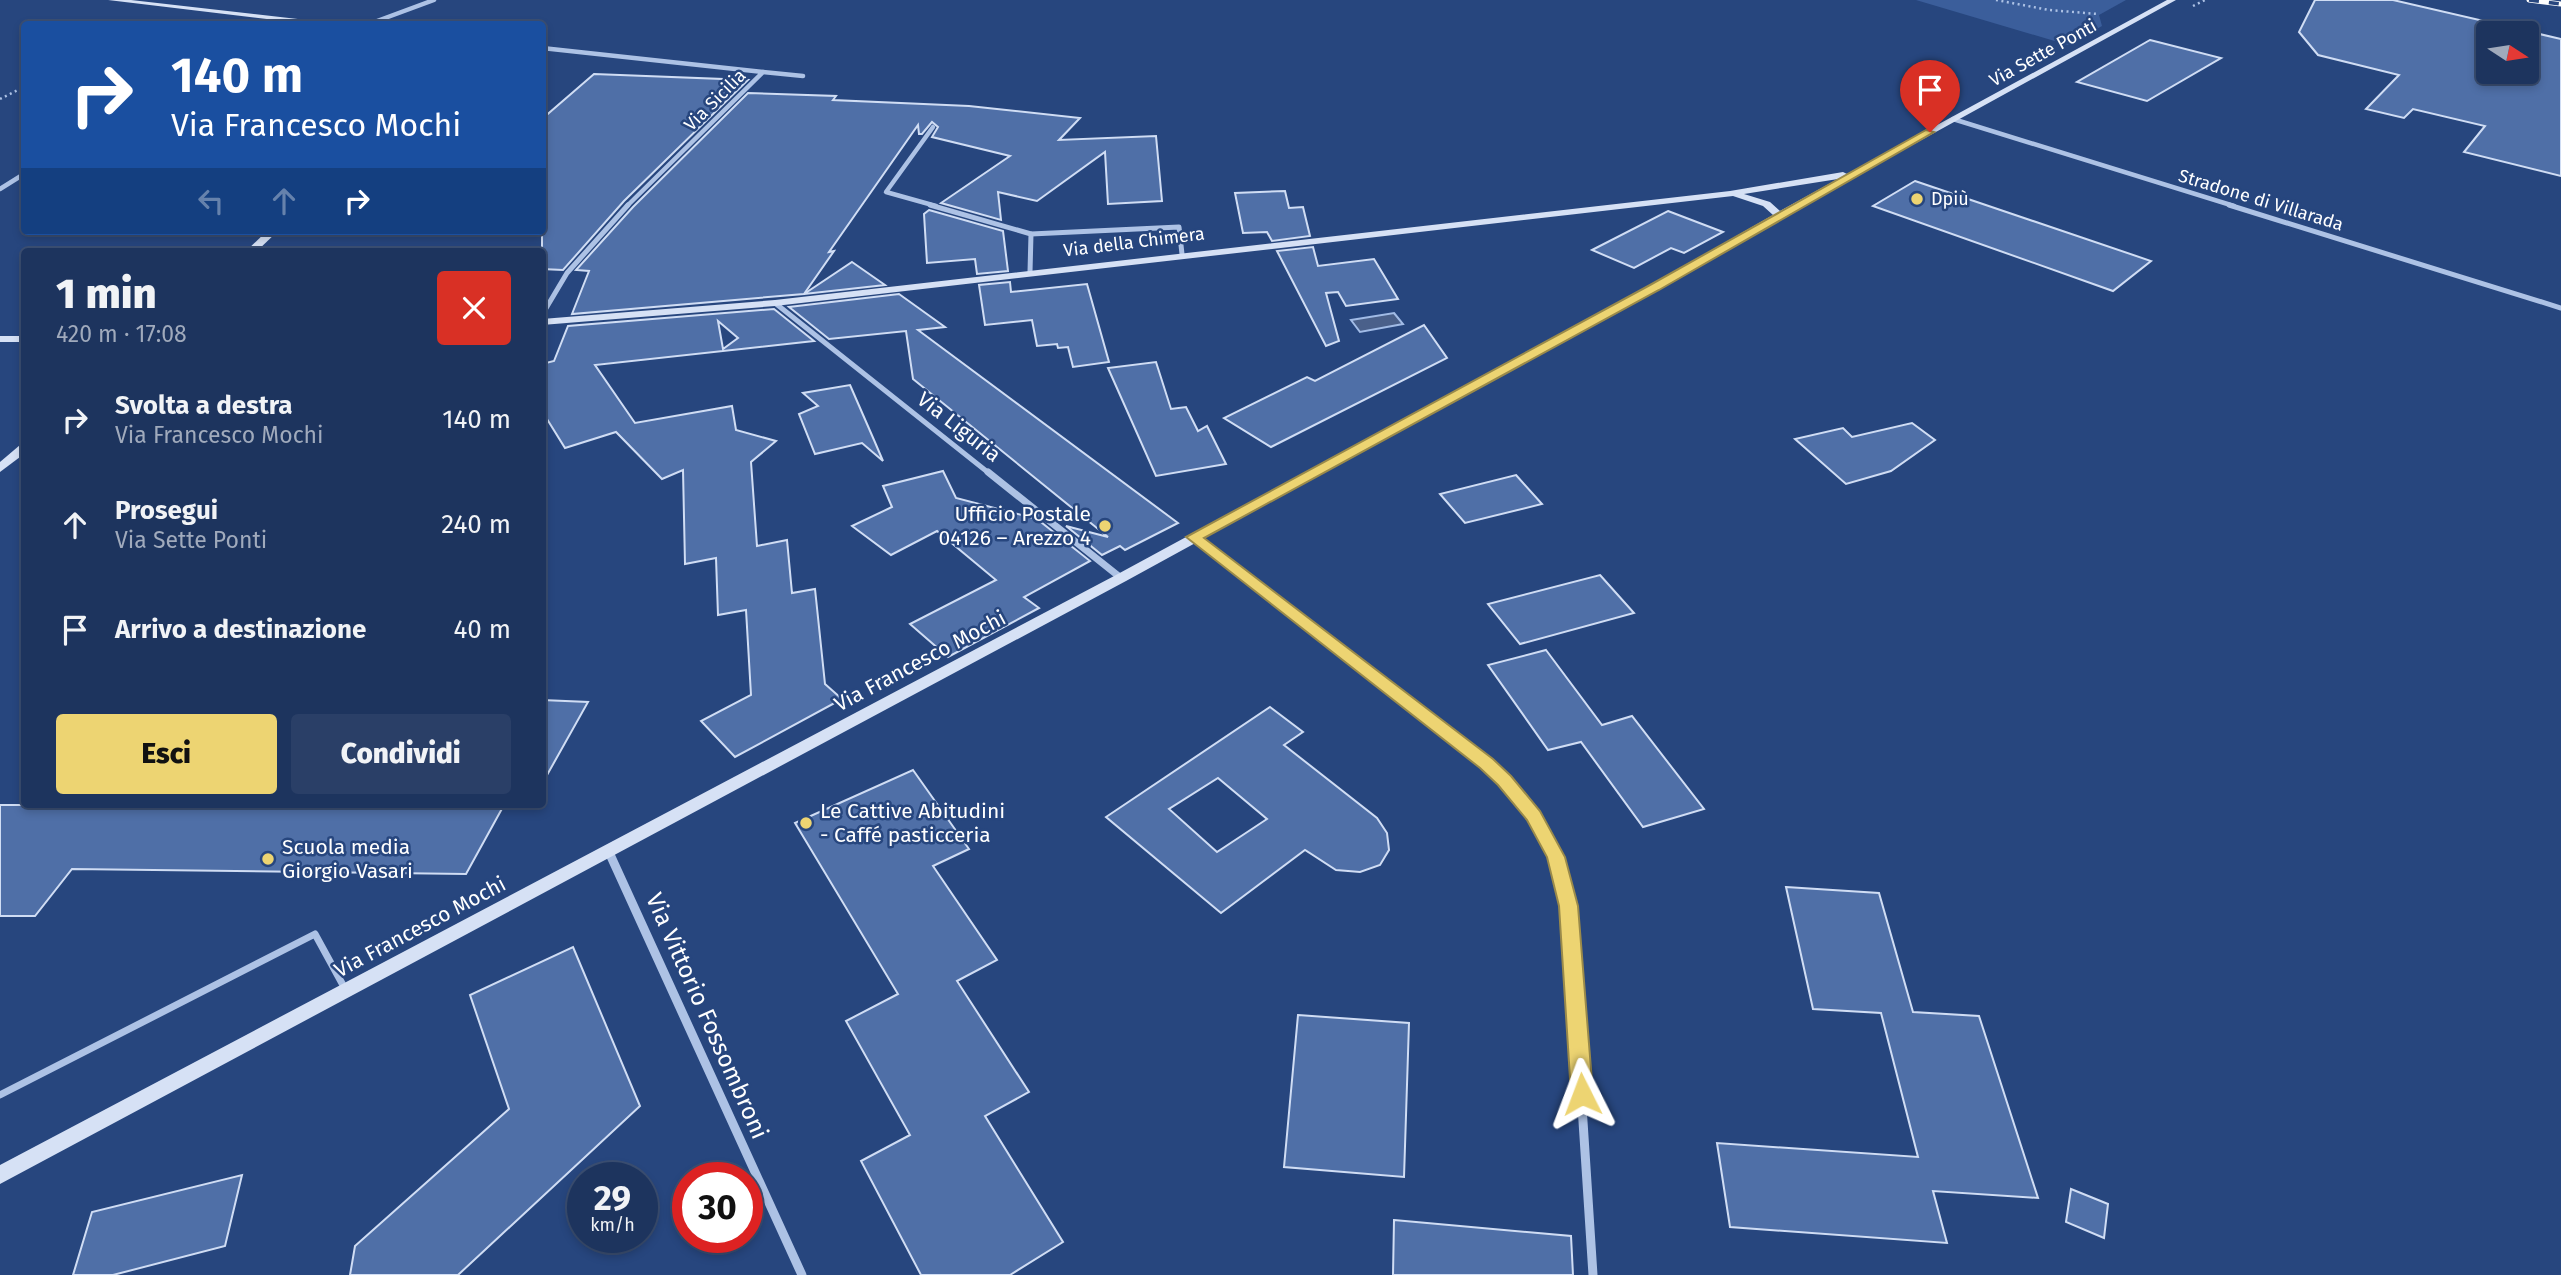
<!DOCTYPE html>
<html lang="it">
<meta charset="utf-8">
<style>
body{margin:0;font-family:"Fira Sans",sans-serif;background:#2a3f67;color:#f1f3f6;height:100vh;display:flex;flex-direction:column;font-size:26px;white-space:nowrap}
*{box-sizing:border-box;margin:0}
p{font-size:23px;color:#a0aabc}
.icon{flex:none;width:38px;height:38px;fill:none;stroke:currentColor;stroke-width:2;stroke-linecap:round;stroke-linejoin:round}
.map{position:relative;flex:1;overflow:hidden}
.side{position:absolute;left:21px;top:248px;width:525px;height:560px;display:flex;flex-direction:column;background:#1d345e;border-radius:7px;box-shadow:0 4px 10px #0003,0 0 0 2px #3b4f73}
.side>*{flex:none}
.hud{position:absolute;left:21px;top:21px;width:525px;height:214px;border-radius:7px;box-shadow:0 4px 10px #0003,0 0 0 2px #3b4f73;background:#1a4fa0;color:#fff;overflow:hidden}
.needle{width:46px;rotate:102deg}
.buttons{position:absolute;left:2476px;top:21px;display:grid;gap:14px}
.buttons a{display:grid;place-items:center;width:63px;height:63px;border-radius:7px;background:#1d345e;box-shadow:0 4px 10px #0003,0 0 0 2px #3b4f73;font-size:35px}
.speed{position:absolute;left:567px;top:1162px;display:flex;gap:14px;font-size:35px;font-weight:700;text-align:center}
.speed>*{display:grid;place-content:center;width:91px;height:91px;border-radius:50%;background:#1d345e;box-shadow:0 4px 10px #0003,0 0 0 2px #3b4f73;line-height:1}
.speed small{font-size:18px;font-weight:400}
.speed .limit{border:10px solid #d22;background:#fff;color:#111}
.pin{position:absolute;display:grid;place-items:center;width:60px;height:60px;color:#fff;margin:-72px -30px;border-radius:50% 50% 50% 0;rotate:-45deg;box-shadow:0 0 7px #0007}
.pin .icon{rotate:45deg}
.me{position:absolute;width:77px;margin:-38px;rotate:357deg;stroke-linejoin:round;filter:drop-shadow(0 0 5px #0008)}
.turn{display:flex;align-items:center;gap:24px;height:147px;padding:0 35px;font-size:32px}
.turn .icon{width:91px;height:91px;stroke-width:2.5}
.turn b{display:block;font-size:49px;line-height:60px}
.lanes{display:flex;align-items:center;height:66px;padding:0 35px;background:#0003;justify-content:center;gap:35px;direction:ltr}
.lanes .off{opacity:.35}
.round{display:grid;place-items:center;flex:none;width:74px;height:74px;border-radius:7px;background:#2a3f67}
.headline{display:flex;align-items:center;justify-content:space-between;height:119px;padding:0 35px}
h1{font-size:42px;font-weight:800;line-height:52px}
.cta{display:flex;gap:14px;margin-top:auto;padding:14px 35px}
.cta a{flex:1;height:80px;border-radius:7px;background:#edd472;color:#111;font-size:28px;font-weight:800;line-height:80px;text-align:center}
.cta a+a{background:#2a3f67;color:#f1f3f6}
ul{padding:0;list-style:none}
li{display:flex;align-items:center;gap:21px;height:105px;padding:0 35px}
li div{flex:1}
li b{display:block;font-size:26px}
li em{font-style:normal}
.map>svg:first-child{display:block}
.green{fill:#3b5e9b}
.water{fill:#4a608a;stroke:#a1bbe6;stroke-width:2}
.building{fill:#4f6fa7;stroke:#d0ddf4;stroke-width:2;fill-rule:evenodd}
.lines{fill:none;stroke-linecap:round;stroke-linejoin:round}
.path{stroke:#adc2e5;stroke-width:2.5;stroke-dasharray:2 3.5;stroke-linecap:butt}
.lane{stroke:#adc2e5;stroke-width:7}
.street-far3{stroke:#adc2e5;stroke-width:4.5}
.street-far2{stroke:#adc2e5;stroke-width:5}
.street-far1{stroke:#adc2e5;stroke-width:7}
.street{stroke:#adc2e5;stroke-width:9}
.secondary{fill:#d6e1f5;fill-rule:evenodd}
.rail-casing{stroke:#fff;stroke-width:5}
.rail{stroke:#27467e;stroke-width:3.5;stroke-dasharray:10;stroke-linecap:butt}
.route{fill:#edd472;stroke:#9a8a4a;stroke-width:2}
.poi-dot{fill:#edd472;stroke:#27467e;stroke-width:2.5}
.labels{text-anchor:middle;stroke-width:5;stroke-linejoin:round;paint-order:stroke}
.far-street-label{font-size:18px;fill:#fff;stroke:#27467e}
.far-poi-label{font-size:18px;fill:#fff;stroke:#27467e;text-anchor:start}
.street-label{font-size:21px;fill:#fff;stroke:#27467e}
.poi-label{font-size:21px;fill:#fff;stroke:#27467e;text-anchor:start}
.near-street-label{font-size:24px;fill:#fff;stroke:#27467e}
</style>
<div class="map">
<svg width="2561" height="1275" viewBox="0 0 2561 1275">
<rect width="100%" height="100%" fill="#27467e"/>
<polygon class="green" points="1916,0 2126,0 2099,15 2102,26 2068,45"/>
<polygon class="water" points="1394,313 1403,324 1360,332 1351,320"/>
<g class="building">
<path d="M2315,0h78l168,39v137l-97,-24 21,-26 -72,-17 -9,9 -38,-9 33,-34 -81,-20 -19,-23zM2488,33h39v39h-39z"/>
<polygon points="2150,40 2221,58 2147,101 2077,82"/>
<polygon points="594,74 748,80 624,201 563,270 542,269 542,119"/>
<polygon points="748,93 836,96 833,100 969,106 1080,118 1059,140 1156,136 1162,201 1108,204 1105,152 1037,201 998,192 1001,220 941,203 1010,156 932,137 938,127 932,122 922,134 919,134 918,125 829,252 834,251 804,294 572,314 589,271 576,270 633,207"/>
<polygon points="1915,181 2151,261 2113,291 1873,206"/>
<polygon points="1285,191 1289,208 1303,207 1310,236 1272,241 1267,232 1243,233 1235,193"/>
<polygon points="929,210 1003,231 1008,271 977,274 975,259 927,263 924,214"/>
<polygon points="1668,211 1723,232 1684,253 1671,248 1634,268 1592,250"/>
<polygon points="1313,247 1318,266 1374,259 1398,299 1346,306 1338,292 1326,293 1339,341 1326,346 1277,251"/>
<polygon points="852,262 885,285 804,294"/>
<polygon points="1010,282 1011,292 1087,284 1109,362 1073,367 1068,347 1058,348 1057,344 1037,346 1032,320 985,325 979,285"/>
<polygon points="899,294 945,327 918,330 1178,523 1125,550 1120,546 1102,555 1066,526 1108,537 913,379 906,331 829,339 789,307"/>
<path d="M774,309l40,32 -219,24 40,58 97,-17 4,24 40,11 -25,21 6,84 30,-6 5,53 23,-4 10,95 17,15 -107,58 -34,-36 50,-26 -5,-85 -28,5 -2,-57 -31,6 -2,-94 -21,9 -46,-47 -51,16 -23,-37v-47l12,-3 14,-35zM718,321l20,17 -15,11z"/>
<polygon points="1424,325 1447,358 1271,447 1224,418 1307,377 1315,381"/>
<polygon points="1156,362 1171,409 1186,407 1198,431 1207,426 1226,464 1156,476 1108,368"/>
<polygon points="850,385 874,440 883,461 862,443 815,454 799,414 818,406 803,393"/>
<polygon points="1912,423 1935,440 1891,471 1846,484 1795,439 1843,428 1852,437"/>
<polygon points="943,471 956,498 1037,519 1090,561 1024,597 1039,608 948,657 910,624 996,580 937,531 891,555 852,526 892,507 883,486"/>
<polygon points="1516,475 1542,504 1465,523 1440,494"/>
<polygon points="1600,575 1634,613 1520,644 1488,604"/>
<polygon points="1546,650 1602,725 1632,716 1704,809 1643,827 1581,742 1548,750 1488,665"/>
<polygon points="542,700 588,702 542,784"/>
<path d="M1270,707l33,25 -19,13 93,73 10,15 2,17 -9,15 -20,7 -24,-2 -31,-20 -84,63 -115,-96zM1218,778l49,41 -50,33 -48,-43z"/>
<polygon points="913,770 969,849 933,866 997,960 957,981 1029,1092 985,1116 1063,1242 1010,1275 921,1275 861,1161 910,1135 846,1021 898,994 795,823"/>
<polygon points="0,805 504,805 466,874 72,869 35,916 0,916"/>
<polygon points="1786,887 1879,893 1913,1012 1979,1016 2038,1198 1933,1191 1947,1243 1730,1227 1717,1143 1918,1157 1881,1013 1813,1009"/>
<polygon points="573,947 640,1106 458,1275 350,1275 355,1246 509,1109 470,995"/>
<polygon points="1298,1015 1409,1023 1404,1177 1284,1167"/>
<polygon points="242,1175 225,1246 113,1275 73,1275 92,1212"/>
<polygon points="2071,1189 2108,1204 2104,1238 2066,1222"/>
<polygon points="1394,1220 1571,1236 1573,1275 1393,1275"/>
</g>
<g class="lines">
<g class="path">
<polyline points="1996,0 2049,10 2098,14"/>
<polyline points="2193,6 2205,0"/>
<polyline points="0,99 24,87"/>
</g>
<polyline class="lane" points="0,1095 315,934 344,987"/>
<g class="street-far3">
<polyline points="281,24 288,21"/>
<polyline points="369,24 434,0"/>
<polyline points="542,48 763,72 627,206"/>
<polyline points="763,72 803,76"/>
<polyline points="1953,119 2234,206"/>
<polyline points="933,127 886,192 936,206"/>
<polyline points="0,189 24,174"/>
</g>
<g class="street-far2">
<polyline points="930,205 1031,234 1030,272"/>
<polyline points="2229,205 2561,308"/>
<polyline points="1031,234 1179,227 1182,254"/>
<polyline points="775,303 990,474"/>
<polyline points="542,315 567,273 628,205"/>
</g>
<g class="street-far1">
<polyline points="988,472 1121,578"/>
<polyline points="1194,537 1486,764 1516,795 1535,822"/>
</g>
<g class="street">
<polyline points="1534,821 1557,865 1569,906 1593,1275"/>
<polyline points="608,850 802,1275"/>
</g>
<g class="secondary">
<polygon points="108,0 131,0 324,22 328,24 309,24"/>
<path d="M2167,0h9l-351,193 -166,96 -533,292 -1126,603v-19l1116,-590 535,-290 122,-70 -10,-9 -30,-10 -958,110 -233,19v-6l233,-19 955,-109 113,-19 4,2zM1838,179l-58,32 -10,-9 -26,-8z"/>
<polygon points="267,231 278,231 256,252 245,252"/>
<rect x="0" y="336" width="24" height="6"/>
<polygon points="20,445 24,445 24,454 0,472 0,462"/>
</g>
<defs>
<polyline id="rail" points="2529,0 2561,4"/>
</defs>
<use href="#rail" class="rail-casing"/>
<use href="#rail" class="rail"/>
</g>
<polygon class="route" points="1926,130 1934,132 1659,290 1204,538 1493,759 1511,776 1540,811 1565,857 1578,906 1593,1094 1590,1101 1582,1104 1574,1101 1571,1094 1559,906 1547,857 1527,820 1498,785 1480,768 1186,537 1650,285"/>
<g class="poi-dot">
<circle cx="1917" cy="199" r="7"/>
<circle cx="1105" cy="526" r="7"/>
<circle cx="806" cy="823" r="7"/>
<circle cx="268" cy="859" r="7"/>
</g>
<g class="labels">
<g class="far-street-label">
<text transform="translate(2043 53) rotate(-29)" y="6">Via Sette Ponti</text>
<text transform="translate(715 100) rotate(-45)" y="6">Via Sicilia</text>
<text transform="translate(2261 200) rotate(17)" y="6">Stradone di Villarada</text>
<text transform="translate(1134 242) rotate(-7)" y="6">Via della Chimera</text>
</g>
<g class="far-poi-label">
<text x="1931" y="205">Dpiù</text>
</g>
<g class="street-label">
<text transform="translate(959 427) rotate(38)" y="7">Via Liguria</text>
<text transform="translate(920 661) rotate(-28)" y="7">Via Francesco Mochi</text>
<text transform="translate(420 927) rotate(-28)" y="7">Via Francesco Mochi</text>
</g>
<g class="poi-label">
<text x="1091" y="521" text-anchor="end">Ufficio Postale<tspan x="1091" dy="24">04126 – Arezzo 4</tspan></text>
<text x="820" y="818">Le Cattive Abitudini<tspan x="820" dy="24">- Caffé pasticceria</tspan></text>
<text x="282" y="854">Scuola media<tspan x="282" dy="24">Giorgio Vasari</tspan></text>
</g>
<g class="near-street-label">
<text transform="translate(707 1016) rotate(66)" y="8">Via Vittorio Fossombroni</text>
</g>
</g>
</svg>
<div class="buttons">
<a><svg class="needle" viewBox="-14 -14 28 28"><path d="M0-13l5 13h-10z" fill="#e53935"/><path d="M0 13l5-13h-10z" fill="#a0aabc"/></svg></a>
</div>
<div class="speed"><div>29<small>km/h</small></div><div class="limit">30</div></div>
<div class="pin" style="left:1930px;top:132px;background:#d93025"><svg class="icon" aria-label="arrive" viewBox="0 0 24 24"><path d="M6 21V4h12l-3 4 3 4H6"/></svg></div>
<svg class="me" style="left:1582px;top:1094px" viewBox="-20 -20 40 40"><path d="M0-17L14 15 0 8-14 15z" fill="#edd472" stroke="#fff" stroke-width="4"/></svg>
<div class="hud">
<div class="turn"><svg class="icon" aria-label="right" viewBox="0 0 24 24"><path d="M7 20v-9h11M14 6l5 5-5 5"/></svg><div><b>140 m</b>Via Francesco Mochi</div></div>
<div class="lanes"><svg class="icon off" aria-label="left" viewBox="0 0 24 24"><path d="M17 20v-9H6M10 6l-5 5 5 5"/></svg><svg class="icon off" aria-label="ahead" viewBox="0 0 24 24"><path d="M12 20V5M6 11l6-6 6 6"/></svg><svg class="icon" aria-label="right" viewBox="0 0 24 24"><path d="M7 20v-9h11M14 6l5 5-5 5"/></svg></div>
</div>
<section class="side">
<div class="headline"><div><h1>1 min</h1><p>420 m · 17:08</p></div><a class="round" style="background:#d93025;color:#fff"><svg class="icon" aria-label="close" viewBox="0 0 24 24"><path d="M6 6l12 12M18 6L6 18"/></svg></a></div>
<ul>
<li><svg class="icon" aria-label="right" viewBox="0 0 24 24"><path d="M7 20v-9h11M14 6l5 5-5 5"/></svg><div><b>Svolta a destra</b><p>Via Francesco Mochi</p></div><em>140 m</em></li>
<li><svg class="icon" aria-label="ahead" viewBox="0 0 24 24"><path d="M12 20V5M6 11l6-6 6 6"/></svg><div><b>Prosegui</b><p>Via Sette Ponti</p></div><em>240 m</em></li>
<li><svg class="icon" aria-label="arrive" viewBox="0 0 24 24"><path d="M6 21V4h12l-3 4 3 4H6"/></svg><div><b>Arrivo a destinazione</b></div><em>40 m</em></li>
</ul>
<div class="cta"><a>Esci</a><a>Condividi</a></div>
</section>
</div>
